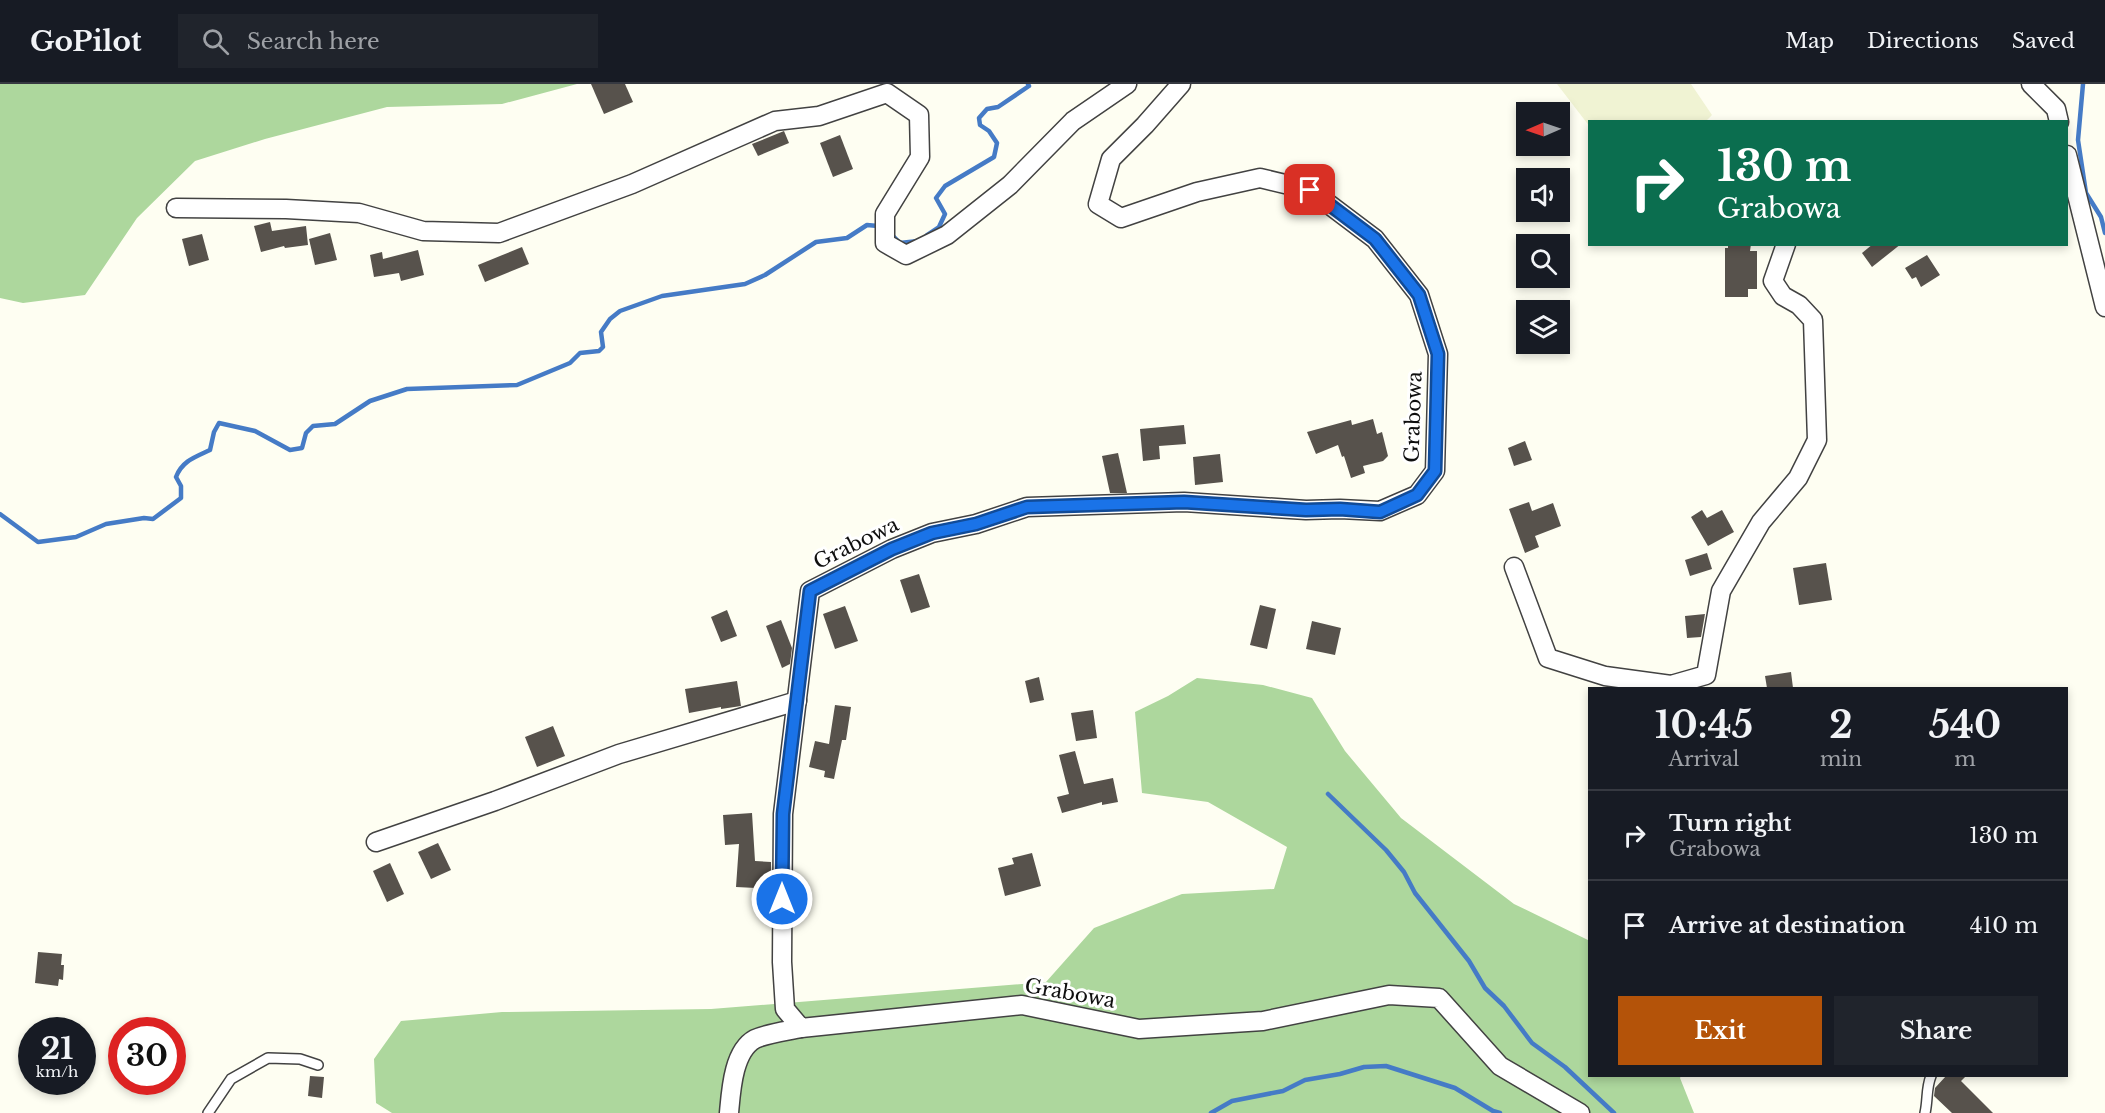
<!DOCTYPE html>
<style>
body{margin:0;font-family:"Libre Baskerville",serif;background:#20242c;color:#f1f3f6;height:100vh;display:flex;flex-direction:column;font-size:22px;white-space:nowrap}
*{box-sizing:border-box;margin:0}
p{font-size:20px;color:#9ea1a6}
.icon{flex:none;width:33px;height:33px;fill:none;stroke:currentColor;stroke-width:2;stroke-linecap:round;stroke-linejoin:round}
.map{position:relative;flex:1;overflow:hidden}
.sheet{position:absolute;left:1588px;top:603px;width:480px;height:390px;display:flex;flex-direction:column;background:#171b24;border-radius:0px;box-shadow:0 3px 9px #0003}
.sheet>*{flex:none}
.top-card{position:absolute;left:1588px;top:36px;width:480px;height:126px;border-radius:0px;box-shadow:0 3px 9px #0003;background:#0b6e4f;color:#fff;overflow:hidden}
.needle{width:39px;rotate:268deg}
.buttons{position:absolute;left:1516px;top:18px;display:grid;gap:12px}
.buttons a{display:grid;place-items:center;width:54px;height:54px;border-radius:0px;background:#171b24;box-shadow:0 3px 9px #0003;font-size:30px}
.speed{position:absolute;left:18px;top:933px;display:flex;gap:12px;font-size:30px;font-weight:700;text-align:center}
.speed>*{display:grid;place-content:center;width:78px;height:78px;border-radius:50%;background:#171b24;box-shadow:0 3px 9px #0003;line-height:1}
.speed small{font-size:15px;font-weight:400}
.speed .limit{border:9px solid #d22;background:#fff;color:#111}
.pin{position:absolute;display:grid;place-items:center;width:51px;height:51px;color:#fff;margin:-26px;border-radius:12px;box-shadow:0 3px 9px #0006}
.me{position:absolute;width:66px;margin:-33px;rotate:0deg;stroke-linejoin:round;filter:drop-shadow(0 0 4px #0008)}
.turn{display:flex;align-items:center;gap:21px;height:126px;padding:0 30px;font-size:27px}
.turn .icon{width:78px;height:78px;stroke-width:2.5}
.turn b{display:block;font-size:42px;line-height:51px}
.eta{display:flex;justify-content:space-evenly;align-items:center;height:102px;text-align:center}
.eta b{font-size:36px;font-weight:700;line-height:42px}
.cta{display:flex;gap:12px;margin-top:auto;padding:12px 30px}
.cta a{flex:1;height:69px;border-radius:0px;background:#b45309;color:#fff;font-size:24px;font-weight:700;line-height:69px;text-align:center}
.cta a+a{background:#20242c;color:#f1f3f6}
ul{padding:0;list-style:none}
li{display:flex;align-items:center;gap:18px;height:90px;padding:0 30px;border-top:2px solid #363941}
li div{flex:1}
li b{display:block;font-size:22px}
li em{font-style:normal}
header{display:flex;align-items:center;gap:36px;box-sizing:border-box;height:84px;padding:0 30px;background:#171b24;border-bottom:2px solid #363941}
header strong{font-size:28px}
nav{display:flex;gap:33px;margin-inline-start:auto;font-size:21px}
.search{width:420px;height:54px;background:#20242c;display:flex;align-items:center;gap:15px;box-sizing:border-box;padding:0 21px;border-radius:0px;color:#9ea1a6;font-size:22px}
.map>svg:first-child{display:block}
.farmland{fill:#f0f3d3}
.forest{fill:#add79d}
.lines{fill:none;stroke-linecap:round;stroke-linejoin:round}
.stream{stroke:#457bc6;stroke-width:4.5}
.building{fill:#57524c}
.service-casing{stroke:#424242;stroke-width:12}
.minor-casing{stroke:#424242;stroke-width:21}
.service{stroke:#fff;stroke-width:9}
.minor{stroke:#fff;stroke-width:18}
.route-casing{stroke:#114b97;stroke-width:15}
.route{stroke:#1a73e8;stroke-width:10}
.labels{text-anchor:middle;stroke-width:6;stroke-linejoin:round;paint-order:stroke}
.street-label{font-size:20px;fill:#0f0f0f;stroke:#fff}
</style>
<header>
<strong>GoPilot</strong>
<div class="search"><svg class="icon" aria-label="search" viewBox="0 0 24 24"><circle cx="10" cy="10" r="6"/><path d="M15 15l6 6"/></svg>Search here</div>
<nav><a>Map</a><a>Directions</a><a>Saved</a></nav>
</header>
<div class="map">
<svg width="2105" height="1029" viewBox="0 0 2105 1029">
<rect width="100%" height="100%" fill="#fefef2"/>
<polygon class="farmland" points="1557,0 1691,0 1712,31 1706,37 1590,38 1590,43"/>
<g class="forest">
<polygon points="0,0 577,0 502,20 387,23 265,55 195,77 137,134 85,211 23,219 0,214"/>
<polygon points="1197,594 1263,601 1312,614 1345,667 1401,734 1514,820 1590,857 1590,992 1681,992 1680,994 1694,1029 392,1029 376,1019 374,975 401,937 502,928 711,925 1046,898 1094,844 1182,810 1274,805 1287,763 1208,718 1142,709 1135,628 1168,612"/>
</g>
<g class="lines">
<g class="stream">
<polyline points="2083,0 2078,56 2086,109 2101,133 2105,149"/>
<polyline points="891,150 900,159 918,157"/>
<polyline points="927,151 939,143 945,130 936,114 945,102 994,73 997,59 989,47 980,41 979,34 987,25 998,23 1029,2 1028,0"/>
<path d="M0,430l38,28 38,-5 30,-13 38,-6 9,1 28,-21v-12l-5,-9c6,-16 19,-20 34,-27l4,-18 5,-9 36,8 35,19 12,-2 4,-15 7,-7 22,-2 35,-23 37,-12 110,-4 53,-22 10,-10 19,-2 4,-4 -2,-15 9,-13 10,-8 42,-15 83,-12 20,-9 51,-33 31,-4 20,-13 11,1"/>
<polyline points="1328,710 1386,766 1404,788 1415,809 1469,877 1485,904 1504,922 1532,959 1565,983 1614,1029"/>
<polyline points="1211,1029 1232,1017 1283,1007 1305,996 1340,990 1364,983 1386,982 1455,1004 1493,1027 1500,1029"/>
</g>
</g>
<g class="building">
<polygon points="591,0 625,0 633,18 604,30"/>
<polygon points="784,47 789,59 758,72 752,60"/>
<polygon points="840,51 853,85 833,93 820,59"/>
<polygon points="270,138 272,147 306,142 308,161 285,164 284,162 261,168 254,142"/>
<polygon points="330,149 337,176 315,181 309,155"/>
<polygon points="202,150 209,176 189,182 182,155"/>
<polygon points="1728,160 1751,160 1750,167 1757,167 1757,205 1748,205 1748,213 1725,213 1725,164 1728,164"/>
<polygon points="1873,160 1901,160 1872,183 1862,169"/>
<polygon points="522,163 529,180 485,198 478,181"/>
<polygon points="418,166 424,191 401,197 399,189 374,193 370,171 382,168 383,175"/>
<polygon points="1927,171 1940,191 1921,203 1916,193 1912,195 1905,184"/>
<polygon points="1373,335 1377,350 1382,348 1388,372 1383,377 1363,382 1365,389 1351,394 1344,372 1342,373 1338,361 1316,370 1307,348 1351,336 1352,341"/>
<polygon points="1184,341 1186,360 1159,362 1160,375 1143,377 1140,345"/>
<polygon points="1525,357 1532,376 1514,382 1508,364"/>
<polygon points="1118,369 1127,409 1110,409 1102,372"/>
<polygon points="1220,370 1223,398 1195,401 1193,373"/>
<polygon points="1529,418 1532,427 1553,419 1561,442 1535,452 1539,463 1525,469 1509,425"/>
<polygon points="1702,426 1707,434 1722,426 1734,448 1708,462 1691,433"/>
<polygon points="1707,469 1712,485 1690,492 1685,476"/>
<polygon points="1826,479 1832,516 1799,521 1793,484"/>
<polygon points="919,490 930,523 911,529 900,496"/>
<polygon points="1260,521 1276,525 1267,565 1250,561"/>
<polygon points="845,522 858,557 835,565 823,530"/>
<polygon points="727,526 737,552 721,558 711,533"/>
<polygon points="1705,530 1701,553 1687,554 1685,532"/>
<polygon points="781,536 792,564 790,580 782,584 766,542"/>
<polygon points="1312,537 1341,544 1335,571 1306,565"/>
<polygon points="1791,588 1793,604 1767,604 1765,592"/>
<polygon points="1039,593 1044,616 1030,619 1025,597"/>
<polygon points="737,597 741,622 721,625 721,623 689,629 685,605"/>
<polygon points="835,621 851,623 846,656 842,656 834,695 824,693 825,687 809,683 815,657 829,660"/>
<polygon points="1093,626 1097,654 1076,657 1071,629"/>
<polygon points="553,642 565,672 537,683 525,653"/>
<polygon points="1075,667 1084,700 1113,694 1118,718 1102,721 1102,718 1062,729 1057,713 1069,710 1059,671"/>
<polygon points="752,729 755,777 771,778 771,799 757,798 756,804 736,803 739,760 725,761 723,731"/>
<polygon points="438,759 451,786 431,795 418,768"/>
<polygon points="1032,769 1041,802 1005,812 998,784 1014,780 1012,774"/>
<polygon points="390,779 404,810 387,818 373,787"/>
<polygon points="38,868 62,870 61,881 64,881 63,896 59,895 58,902 35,899"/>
<polygon points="310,992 324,993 322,1014 308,1012"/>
<polygon points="1946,992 1966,992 1961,997 1993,1029 1952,1029 1934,1012 1935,1004"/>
</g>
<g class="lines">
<defs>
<g id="service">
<polyline points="208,1029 231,995 268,974 300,975 318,981"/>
<path d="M1925,1029c3,-13 1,-25 6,-37"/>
</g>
<g id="minor">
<polyline points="1181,0 1145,41 1111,75 1098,120 1121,134 1197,108 1260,94 1310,106 1375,155 1419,211 1438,270 1435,387 1417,411 1380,427 1340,425 1306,426 1184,418 1027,423 976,440 932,449 892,465 810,507 783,730 782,878 785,925 801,944 1022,921 1139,945 1263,937 1389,911 1439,914 1500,982 1580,1029"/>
<polyline points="2031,0 2056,25 2059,38"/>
<polyline points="2067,71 2105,223"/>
<polyline points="176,124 286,125 359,129 423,147 499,149 632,100 775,37 819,32 887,9 919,31 920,73 885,130 885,159 906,171 947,151 1010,101 1073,37 1127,0"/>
<polyline points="1514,483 1548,574 1605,592 1671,601 1706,591 1721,507 1761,438 1798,394 1817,356 1813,236 1799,221 1783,212 1773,197 1786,160"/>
<polyline points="376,758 495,717 619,670 797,617"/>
<path d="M729,1029c2,-22 4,-62 26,-74 13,-6 32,-8 46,-11"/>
</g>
</defs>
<use href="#service" class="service-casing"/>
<use href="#minor" class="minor-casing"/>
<use href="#service" class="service"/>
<use href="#minor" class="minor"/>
</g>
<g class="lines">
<defs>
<polyline id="route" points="782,815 783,730 810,507 892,465 932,449 976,440 1027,423 1184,418 1306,426 1340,425 1380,428 1417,411 1435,387 1438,270 1419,211 1375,155 1310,106"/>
</defs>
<use href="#route" class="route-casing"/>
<use href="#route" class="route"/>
</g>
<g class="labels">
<g class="street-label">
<text transform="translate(1413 333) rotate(-88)" y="7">Grabowa</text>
<text transform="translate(856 459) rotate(-26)" y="7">Grabowa</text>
<text transform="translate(1070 909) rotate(10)" y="7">Grabowa</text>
</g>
</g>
</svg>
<div class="buttons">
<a><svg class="needle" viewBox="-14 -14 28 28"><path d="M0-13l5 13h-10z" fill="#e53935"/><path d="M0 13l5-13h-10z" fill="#9ea1a6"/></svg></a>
<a><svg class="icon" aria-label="sound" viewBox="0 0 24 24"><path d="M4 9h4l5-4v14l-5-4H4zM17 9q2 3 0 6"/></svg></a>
<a><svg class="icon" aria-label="search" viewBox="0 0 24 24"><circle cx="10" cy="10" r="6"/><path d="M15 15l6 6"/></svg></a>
<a><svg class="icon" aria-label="layers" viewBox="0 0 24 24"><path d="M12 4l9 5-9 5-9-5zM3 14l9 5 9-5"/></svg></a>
</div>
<div class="speed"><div>21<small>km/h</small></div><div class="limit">30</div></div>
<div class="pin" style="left:1310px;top:106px;background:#d93025"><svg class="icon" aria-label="arrive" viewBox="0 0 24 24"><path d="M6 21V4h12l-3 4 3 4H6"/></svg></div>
<svg class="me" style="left:782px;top:815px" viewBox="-20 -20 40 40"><circle r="17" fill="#1a73e8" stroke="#fff" stroke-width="3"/><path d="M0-11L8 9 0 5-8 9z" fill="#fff"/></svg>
<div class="top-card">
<div class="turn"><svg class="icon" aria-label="right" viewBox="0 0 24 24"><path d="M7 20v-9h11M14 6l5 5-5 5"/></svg><div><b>130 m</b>Grabowa</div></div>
</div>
<section class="sheet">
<div class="eta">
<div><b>10:45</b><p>Arrival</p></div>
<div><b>2</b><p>min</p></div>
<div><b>540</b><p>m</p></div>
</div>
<ul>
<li><svg class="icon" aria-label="right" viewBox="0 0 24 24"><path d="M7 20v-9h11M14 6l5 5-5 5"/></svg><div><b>Turn right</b><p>Grabowa</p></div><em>130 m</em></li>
<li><svg class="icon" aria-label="arrive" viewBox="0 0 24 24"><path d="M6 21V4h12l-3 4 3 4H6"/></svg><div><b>Arrive at destination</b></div><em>410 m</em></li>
</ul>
<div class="cta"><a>Exit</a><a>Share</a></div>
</section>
</div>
